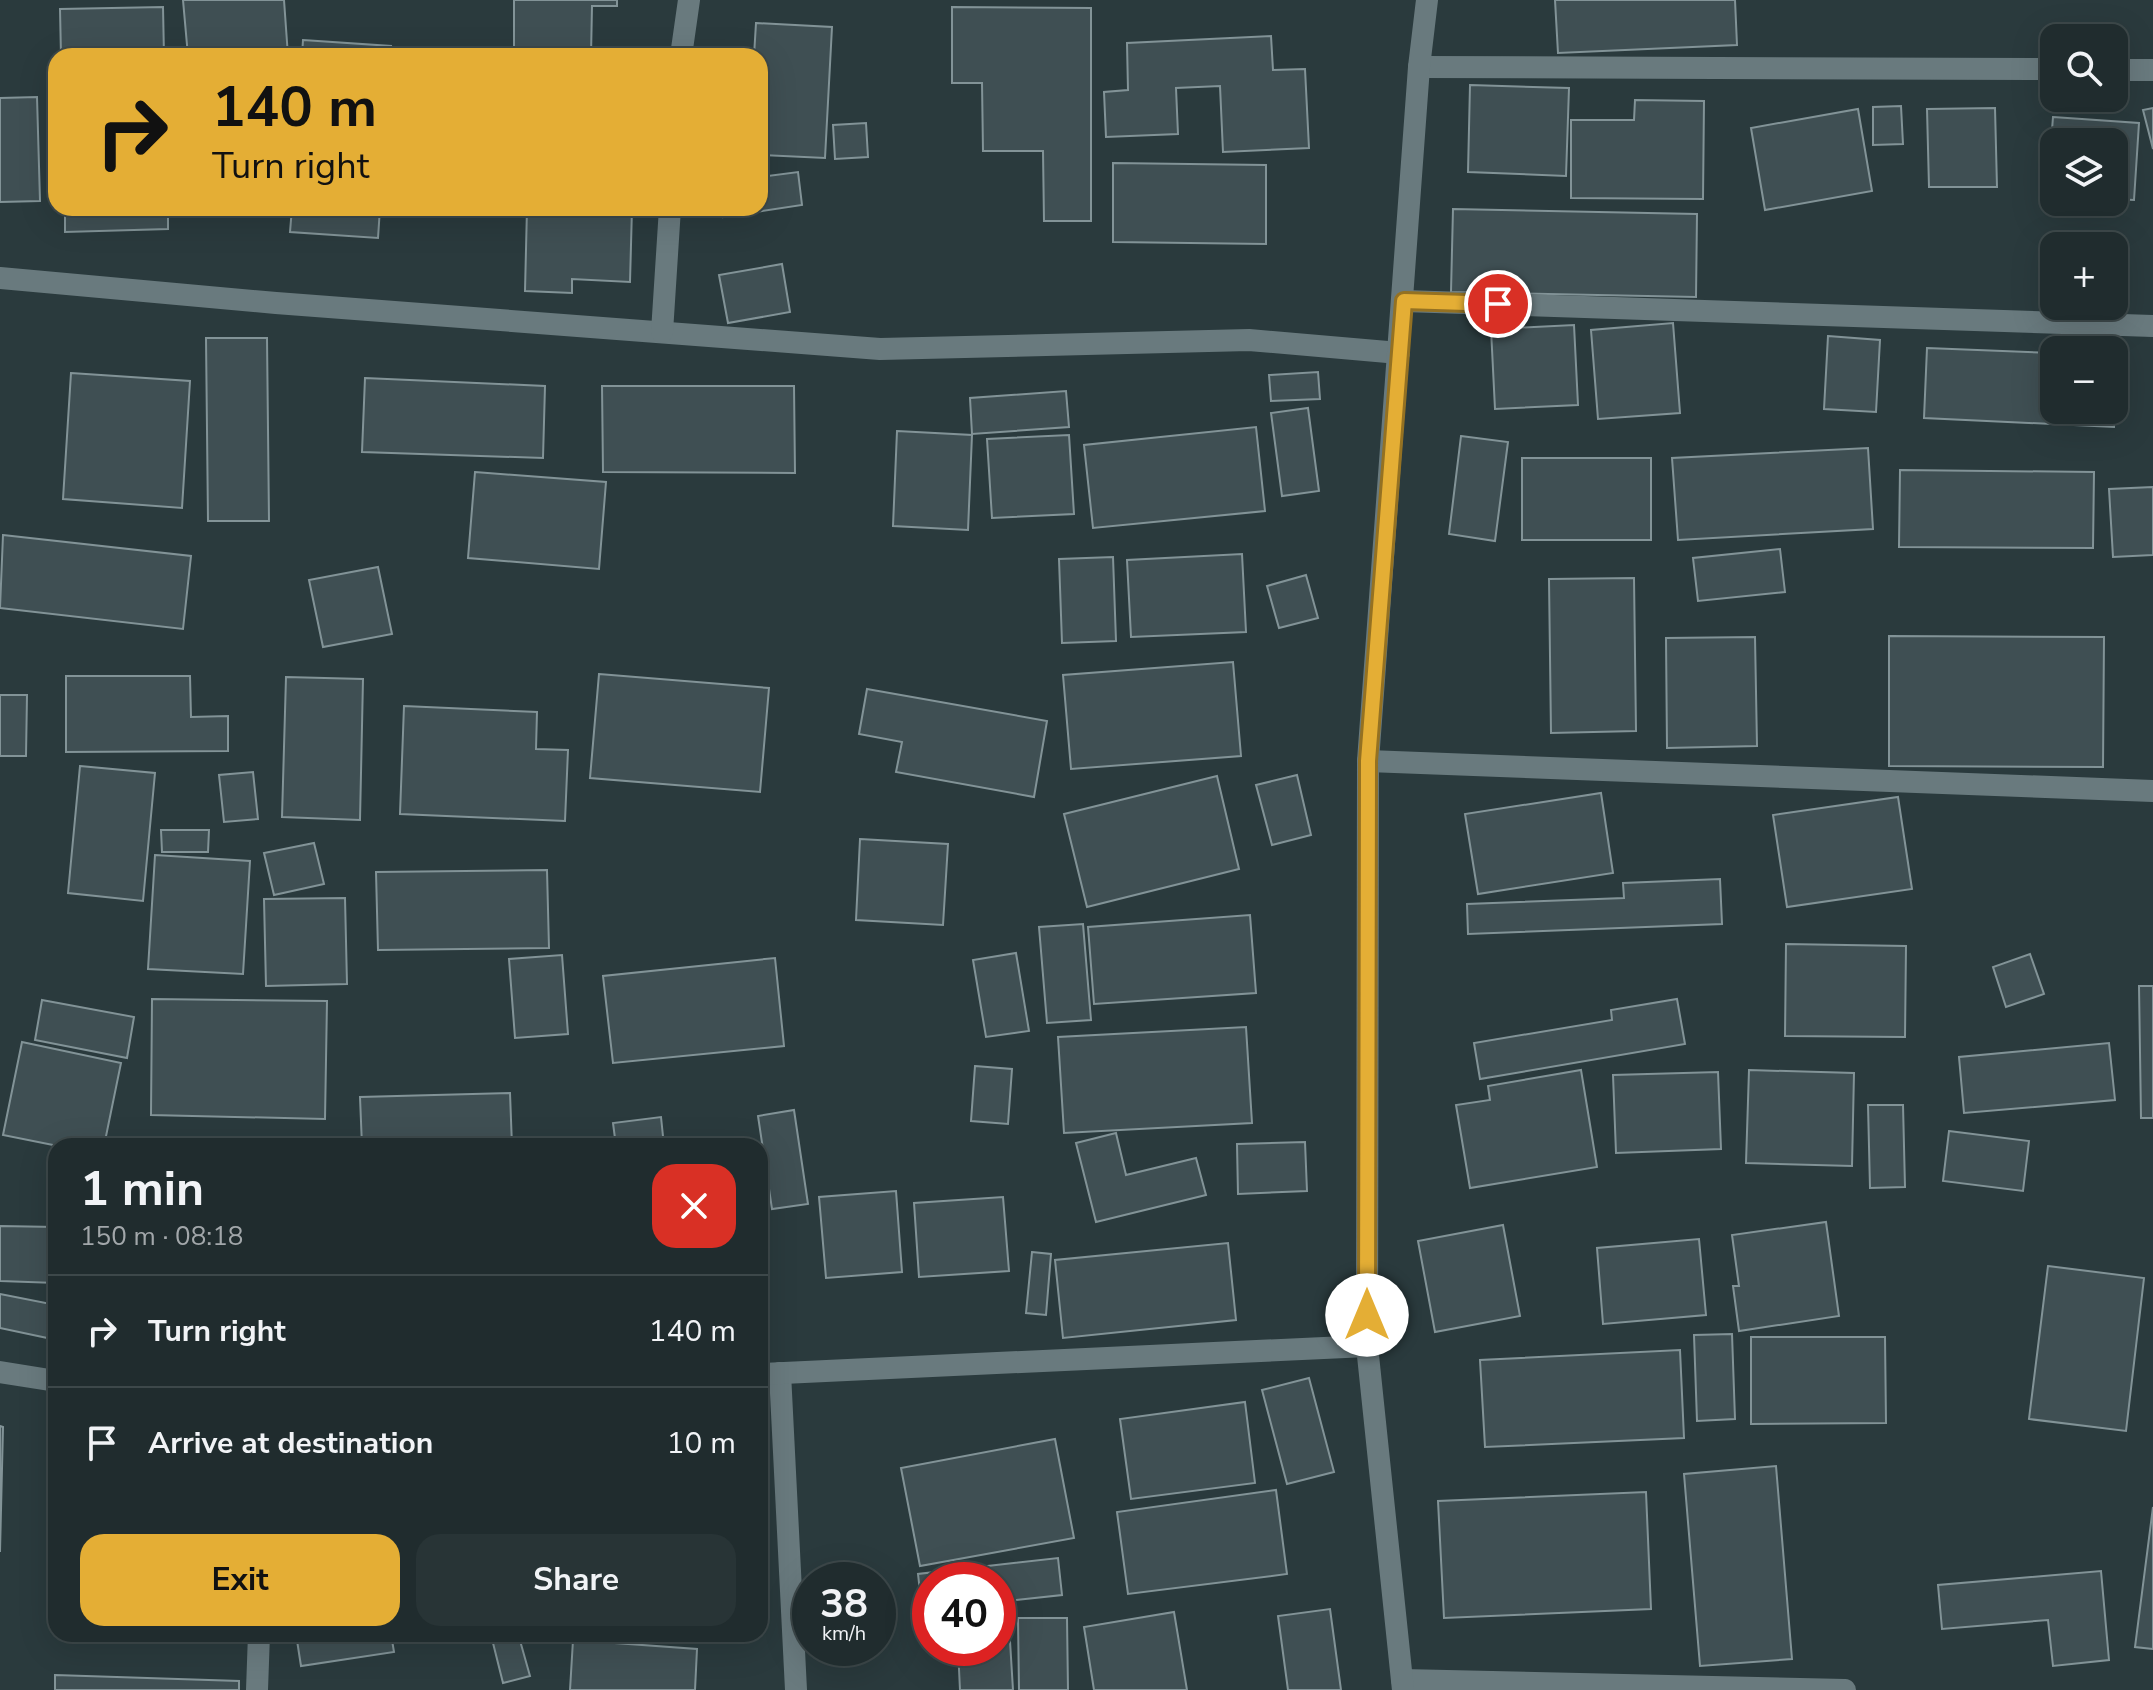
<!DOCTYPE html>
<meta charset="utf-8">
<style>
body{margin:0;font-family:"Nunito Sans",sans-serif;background:#283436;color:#f1f3f6;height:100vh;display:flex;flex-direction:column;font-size:30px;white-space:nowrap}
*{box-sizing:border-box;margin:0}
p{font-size:26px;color:#a2a7aa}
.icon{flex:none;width:44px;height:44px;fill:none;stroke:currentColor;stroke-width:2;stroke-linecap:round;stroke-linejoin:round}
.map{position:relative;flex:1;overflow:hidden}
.sheet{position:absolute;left:48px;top:1138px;width:720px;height:504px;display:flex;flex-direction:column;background:#202c2e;border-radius:24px;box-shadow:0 8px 32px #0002,0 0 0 2px #3d484a}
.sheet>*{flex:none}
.top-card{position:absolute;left:48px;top:48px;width:720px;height:168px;border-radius:24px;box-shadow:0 8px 32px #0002,0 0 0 2px #3d484a;background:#e4ae35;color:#111;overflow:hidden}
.tools{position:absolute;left:2040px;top:24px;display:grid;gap:16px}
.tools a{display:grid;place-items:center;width:88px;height:88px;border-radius:16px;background:#202c2e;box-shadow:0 8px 32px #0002,0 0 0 2px #3d484a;font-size:40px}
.speed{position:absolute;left:792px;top:1562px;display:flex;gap:16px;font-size:40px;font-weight:700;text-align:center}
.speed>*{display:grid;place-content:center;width:104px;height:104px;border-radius:50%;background:#202c2e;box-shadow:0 8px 32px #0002,0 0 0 2px #3d484a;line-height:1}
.speed small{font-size:20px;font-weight:400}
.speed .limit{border:12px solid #d22;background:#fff;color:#111}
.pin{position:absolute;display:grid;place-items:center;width:68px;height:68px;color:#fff;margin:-34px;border:4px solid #fff;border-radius:50%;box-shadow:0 2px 8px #0007}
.me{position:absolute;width:88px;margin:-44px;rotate:0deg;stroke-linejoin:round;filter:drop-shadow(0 0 6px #0008)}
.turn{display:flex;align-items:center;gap:28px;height:168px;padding:0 32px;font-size:36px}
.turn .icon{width:104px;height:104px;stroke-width:2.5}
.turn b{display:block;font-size:56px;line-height:68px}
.round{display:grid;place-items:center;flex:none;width:84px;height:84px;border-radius:24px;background:#283436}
.overview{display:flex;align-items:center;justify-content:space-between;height:136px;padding:0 32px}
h1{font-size:48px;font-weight:700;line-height:60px}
.button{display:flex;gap:16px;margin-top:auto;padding:16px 32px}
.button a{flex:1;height:92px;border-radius:24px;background:#e4ae35;color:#111;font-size:32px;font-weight:700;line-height:92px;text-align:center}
.button a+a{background:#283436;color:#f1f3f6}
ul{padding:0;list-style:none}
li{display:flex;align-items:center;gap:24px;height:112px;padding:0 32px;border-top:2px solid #3d484a}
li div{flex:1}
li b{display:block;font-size:30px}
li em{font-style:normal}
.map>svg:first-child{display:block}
.building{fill:#3f4f53;stroke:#829397;stroke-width:2}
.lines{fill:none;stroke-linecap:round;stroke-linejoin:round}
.minor{stroke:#697a7e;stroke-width:22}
.tertiary{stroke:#697a7e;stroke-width:22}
.route-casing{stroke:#947122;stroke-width:20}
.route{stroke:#e4ae35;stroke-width:14}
</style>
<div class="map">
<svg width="2153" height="1690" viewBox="0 0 2153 1690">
<rect width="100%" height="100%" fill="#2a3a3d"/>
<g class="building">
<polygon points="183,0 284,0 288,56 188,56"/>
<polygon points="514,0 617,0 617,6 592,6 591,56 514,56"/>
<polygon points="1555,0 1735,0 1737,45 1558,53"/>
<polygon points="163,7 164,56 61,56 60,9"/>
<polygon points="952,7 1091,8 1091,221 1044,221 1043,151 983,151 982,83 952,83"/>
<polygon points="756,23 832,27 825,158 760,155 760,56 754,56"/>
<polygon points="1271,36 1273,70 1305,69 1309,148 1223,152 1220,86 1176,88 1178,134 1106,137 1104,92 1128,90 1127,43"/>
<polygon points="303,40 391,46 390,56 302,56"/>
<polygon points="1470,85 1569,88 1566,176 1468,172"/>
<polygon points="37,97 40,201 0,202 0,98"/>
<polygon points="1635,100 1704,101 1703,199 1571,198 1571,120 1634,120"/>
<polygon points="1901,106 1903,144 1873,145 1873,107"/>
<polygon points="1995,108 1997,187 1929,187 1927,109"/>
<polygon points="2153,108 2153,149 2143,110"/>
<polygon points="1858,109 1872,191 1765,210 1751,128"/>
<polygon points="2053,117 2139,123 2134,200 2114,199 2114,142 2054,142 2054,194 2047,194"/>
<polygon points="866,123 868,157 835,159 833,125"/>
<polygon points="1113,163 1266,165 1266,244 1113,242"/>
<polygon points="798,172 802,205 723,217 722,208 760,208 760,177"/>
<polygon points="65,208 168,208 168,229 65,232"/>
<polygon points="292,208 380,208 378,238 290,232"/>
<polygon points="527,208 632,208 630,282 572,279 572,293 525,291"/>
<polygon points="1453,209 1697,214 1696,297 1451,292"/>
<polygon points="782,264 790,312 728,323 719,275"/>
<polygon points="1673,323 1680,413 1598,419 1591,330"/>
<polygon points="1574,325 1578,405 1495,409 1491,329"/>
<polygon points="1828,336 1880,340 1876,412 1824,409"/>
<polygon points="206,338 267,338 269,521 208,521"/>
<polygon points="1927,348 2054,353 2054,410 2114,410 2114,355 2116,355 2114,427 1924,418"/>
<polygon points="1318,372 1320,399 1271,401 1269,375"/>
<polygon points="71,373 190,381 182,508 63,499"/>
<polygon points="365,378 545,386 543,458 362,452"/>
<polygon points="602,386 794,386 795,473 603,472"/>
<polygon points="1066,391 1069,427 972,434 970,398"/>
<polygon points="1308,408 1319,491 1282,496 1271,413"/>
<polygon points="1256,427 1265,511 1093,528 1084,445"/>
<polygon points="897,431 972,435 968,530 893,526"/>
<polygon points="1069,435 1074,514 992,518 987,439"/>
<polygon points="1461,436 1508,442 1495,541 1449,534"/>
<polygon points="1868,448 1873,529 1678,540 1672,458"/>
<rect x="1522" y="458" width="129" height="82"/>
<polygon points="1900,470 2094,472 2093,548 1899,547"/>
<polygon points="475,472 606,482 599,569 468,558"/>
<polygon points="2153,487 2153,555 2113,557 2109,489"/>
<polygon points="3,535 191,556 183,629 0,608"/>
<polygon points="1780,549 1785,592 1698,601 1693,558"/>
<polygon points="1242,554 1246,632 1131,637 1127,560"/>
<polygon points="1113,557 1116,641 1062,643 1059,559"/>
<polygon points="378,567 392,634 323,647 309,580"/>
<polygon points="1306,575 1318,618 1279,628 1267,586"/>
<polygon points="1634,578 1636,731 1551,733 1549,579"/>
<polygon points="1889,636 2104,637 2103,767 1889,766"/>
<polygon points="1755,637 1757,746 1667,748 1666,638"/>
<polygon points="1233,662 1241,756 1071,769 1063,675"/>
<polygon points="599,674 769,688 760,792 590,778"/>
<polygon points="66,676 190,676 191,717 228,716 228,751 66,752"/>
<polygon points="286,677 363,679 360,820 282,817"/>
<polygon points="867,689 1047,721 1034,797 896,772 902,742 859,734"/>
<polygon points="0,695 27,695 26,756 0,756"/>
<polygon points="404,706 537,712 536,749 568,750 565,821 400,814"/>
<polygon points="80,766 155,773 143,901 68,893"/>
<polygon points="253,772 258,819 224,822 219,775"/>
<polygon points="1297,775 1311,835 1272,845 1256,785"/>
<polygon points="1217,776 1239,869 1087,907 1064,814"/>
<polygon points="1601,793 1613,873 1478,894 1465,814"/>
<polygon points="1898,797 1912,889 1787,907 1773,815"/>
<polygon points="161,830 209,830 208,852 162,852"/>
<polygon points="860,839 948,844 943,925 856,920"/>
<polygon points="314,843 324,884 274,895 264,853"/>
<polygon points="155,855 250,861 243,974 148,969"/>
<polygon points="547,870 549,948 378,950 376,872"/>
<polygon points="1720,879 1722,924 1468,934 1467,904 1624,898 1623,883"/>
<polygon points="345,898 347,984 266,986 264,899"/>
<polygon points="1250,915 1256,993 1094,1004 1088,927"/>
<polygon points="1083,924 1091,1020 1047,1023 1039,927"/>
<polygon points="1786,944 1906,946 1905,1037 1785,1036"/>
<polygon points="1016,953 1029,1031 986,1037 973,960"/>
<polygon points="2030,954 2044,994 2006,1007 1993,967"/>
<polygon points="562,955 568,1034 515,1038 509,959"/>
<polygon points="775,958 784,1046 613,1063 603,976"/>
<polygon points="2139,986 2153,986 2153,1118 2141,1118"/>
<polygon points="152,999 327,1001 325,1119 151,1115"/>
<polygon points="1677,999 1685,1044 1480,1079 1474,1043 1612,1020 1611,1010"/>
<polygon points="42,1000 134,1017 127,1058 35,1040"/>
<polygon points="1246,1027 1252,1123 1064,1133 1058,1037"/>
<polygon points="22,1042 121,1063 104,1146 58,1146 3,1135"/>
<polygon points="2109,1043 2115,1100 1964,1113 1959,1057"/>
<polygon points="975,1066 1012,1069 1008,1124 971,1121"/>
<polygon points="1581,1070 1597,1167 1470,1188 1456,1105 1490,1100 1488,1086"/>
<polygon points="1749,1070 1854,1073 1852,1166 1746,1163"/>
<polygon points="1718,1072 1721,1149 1616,1153 1613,1075"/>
<polygon points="510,1093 512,1146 362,1146 360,1097"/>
<polygon points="1868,1105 1903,1105 1905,1187 1870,1188"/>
<polygon points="794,1110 808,1204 772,1209 758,1116"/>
<polygon points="661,1117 664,1146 616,1146 613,1123"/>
<polygon points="1949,1131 2029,1141 2023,1191 1943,1181"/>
<polygon points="1116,1133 1126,1175 1196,1158 1206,1195 1096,1222 1076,1143"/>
<polygon points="1305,1142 1307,1191 1238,1194 1237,1144"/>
<polygon points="896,1191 902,1272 826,1278 819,1197"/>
<polygon points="1003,1197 1009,1271 919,1277 914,1203"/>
<polygon points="1826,1222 1839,1316 1739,1331 1733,1286 1739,1286 1732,1235"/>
<polygon points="1503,1225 1520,1316 1435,1332 1418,1241"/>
<polygon points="0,1226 56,1227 56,1283 0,1281"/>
<polygon points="1699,1239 1706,1315 1603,1324 1597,1248"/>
<polygon points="1228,1243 1236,1320 1063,1338 1055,1260"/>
<polygon points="1032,1252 1051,1254 1046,1315 1026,1313"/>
<polygon points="2048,1266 2144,1278 2126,1431 2029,1419"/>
<polygon points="0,1294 56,1305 52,1339 0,1328"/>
<polygon points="1732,1334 1735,1419 1697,1421 1694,1335"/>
<polygon points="1751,1337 1885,1337 1886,1423 1751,1424"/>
<polygon points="1680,1350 1684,1438 1485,1447 1480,1360"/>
<polygon points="1309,1378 1334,1472 1287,1484 1262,1390"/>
<polygon points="1245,1402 1255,1483 1131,1499 1120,1419"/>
<polygon points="0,1426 3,1427 0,1552"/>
<polygon points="1055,1439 1074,1538 920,1566 901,1468"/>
<polygon points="1776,1466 1792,1659 1700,1666 1684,1474"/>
<polygon points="1276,1490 1287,1574 1128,1594 1117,1512"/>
<polygon points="1646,1492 1651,1609 1444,1618 1438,1501"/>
<polygon points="2153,1507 2153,1649 2135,1647"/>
<polygon points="1058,1558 1062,1595 998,1602 998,1580 930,1580 930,1609 922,1610 918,1574"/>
<polygon points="2101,1571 2109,1660 2053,1666 2048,1620 1942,1629 1938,1585"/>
<polygon points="1330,1609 1341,1690 1288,1690 1278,1616"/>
<polygon points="1174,1612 1187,1690 1094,1690 1084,1627"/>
<polygon points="1018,1618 1067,1618 1068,1690 1019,1690"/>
<polygon points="296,1634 391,1634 394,1652 301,1666"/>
<polygon points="519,1637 530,1676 503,1683 493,1643"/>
<polygon points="573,1640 697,1649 695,1690 570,1690"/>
<polygon points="1010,1641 1013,1690 960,1690 958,1648 998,1648 998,1642"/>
<polygon points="55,1675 239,1681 239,1690 55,1690"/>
</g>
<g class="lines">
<g class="minor">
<polyline points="681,56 689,0"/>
<polyline points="1419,67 2054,69"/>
<polyline points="2114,70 2153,70"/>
<polyline points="0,278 276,303 880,349 1249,340 1399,353"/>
<polyline points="1404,301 2153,326"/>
<polyline points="662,332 670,208"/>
<polyline points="1368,761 2153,791"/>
<polyline points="0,1372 56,1381"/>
<polyline points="780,1373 796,1690"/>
<polyline points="760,1374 1367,1346"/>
<polyline points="1402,1680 1845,1690"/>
<polyline points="257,1690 259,1634"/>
</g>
<polyline class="tertiary" points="1403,1690 1367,1346 1368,761 1419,67 1427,0"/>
</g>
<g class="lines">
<defs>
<polyline id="route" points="1367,1315 1368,761 1404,301 1498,304"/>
</defs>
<use href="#route" class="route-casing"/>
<use href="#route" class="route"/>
</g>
</svg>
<div class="tools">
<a><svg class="icon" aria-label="search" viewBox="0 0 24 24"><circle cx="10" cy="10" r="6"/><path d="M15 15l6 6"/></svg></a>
<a><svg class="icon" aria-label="layers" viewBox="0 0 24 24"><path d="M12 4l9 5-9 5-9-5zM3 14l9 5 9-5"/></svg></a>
<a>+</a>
<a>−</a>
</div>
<div class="speed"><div>38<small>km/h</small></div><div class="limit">40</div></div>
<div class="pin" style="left:1498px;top:304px;background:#d93025"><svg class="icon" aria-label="arrive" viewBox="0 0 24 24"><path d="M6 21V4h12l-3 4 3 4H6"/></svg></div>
<svg class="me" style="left:1367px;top:1315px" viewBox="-20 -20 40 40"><circle r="19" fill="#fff"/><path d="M0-13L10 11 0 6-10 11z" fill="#e4ae35"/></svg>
<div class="top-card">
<div class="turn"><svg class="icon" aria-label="right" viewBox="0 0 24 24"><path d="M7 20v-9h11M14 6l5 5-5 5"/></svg><div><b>140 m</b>Turn right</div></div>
</div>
<section class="sheet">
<div class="overview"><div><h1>1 min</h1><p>150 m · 08:18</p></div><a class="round" style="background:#d93025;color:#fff"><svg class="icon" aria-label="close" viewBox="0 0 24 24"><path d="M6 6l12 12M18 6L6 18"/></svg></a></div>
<ul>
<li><svg class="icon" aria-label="right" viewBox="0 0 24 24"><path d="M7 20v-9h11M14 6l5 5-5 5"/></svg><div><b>Turn right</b></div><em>140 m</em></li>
<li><svg class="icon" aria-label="arrive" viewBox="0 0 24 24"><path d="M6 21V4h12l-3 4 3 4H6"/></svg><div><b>Arrive at destination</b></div><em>10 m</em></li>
</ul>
<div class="button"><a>Exit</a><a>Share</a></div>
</section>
</div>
